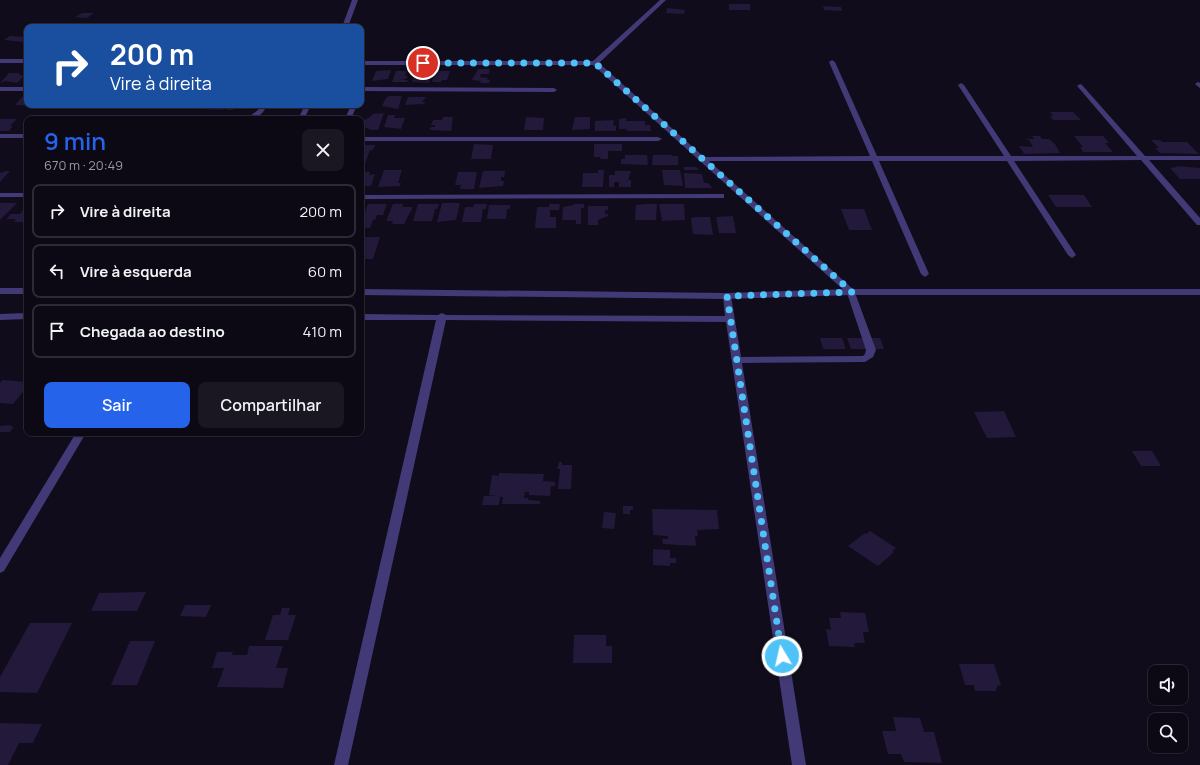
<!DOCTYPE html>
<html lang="pt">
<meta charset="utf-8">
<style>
body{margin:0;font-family:Manrope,sans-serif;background:#1a1722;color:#f1f3f6;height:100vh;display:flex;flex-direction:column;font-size:15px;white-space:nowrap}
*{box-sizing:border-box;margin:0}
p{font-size:13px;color:#9a9aa0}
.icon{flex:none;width:22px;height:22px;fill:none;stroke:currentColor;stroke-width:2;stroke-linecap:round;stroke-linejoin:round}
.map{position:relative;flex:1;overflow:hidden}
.panel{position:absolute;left:24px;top:116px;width:340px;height:320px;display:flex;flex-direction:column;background:#0c0914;border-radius:8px;box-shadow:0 1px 3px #0004,0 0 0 1px #2c2a34}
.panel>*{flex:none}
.top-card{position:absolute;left:24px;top:24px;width:340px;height:84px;border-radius:8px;box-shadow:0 1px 3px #0004,0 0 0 1px #2c2a34;background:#1a4fa0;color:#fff;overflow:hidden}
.fabs{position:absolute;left:1148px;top:665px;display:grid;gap:8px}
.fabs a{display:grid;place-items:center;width:40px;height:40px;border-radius:8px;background:#0c0914;box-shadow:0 1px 3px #0004,0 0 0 1px #2c2a34;font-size:20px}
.pin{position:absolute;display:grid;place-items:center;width:34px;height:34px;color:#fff;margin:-17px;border:2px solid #fff;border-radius:50%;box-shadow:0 1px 4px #0007}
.me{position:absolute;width:44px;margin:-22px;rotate:351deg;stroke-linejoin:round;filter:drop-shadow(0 0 3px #0008)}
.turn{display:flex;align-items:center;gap:14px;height:84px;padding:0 20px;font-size:18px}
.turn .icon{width:52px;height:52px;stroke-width:2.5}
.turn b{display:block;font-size:28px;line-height:34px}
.round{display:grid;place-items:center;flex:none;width:42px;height:42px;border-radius:8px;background:#1a1722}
.overview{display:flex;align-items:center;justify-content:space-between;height:68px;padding:0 20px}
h1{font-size:24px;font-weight:600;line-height:30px;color:#2563eb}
.primary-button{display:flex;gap:8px;margin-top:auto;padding:8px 20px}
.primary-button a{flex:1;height:46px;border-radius:8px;background:#2563eb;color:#fff;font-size:16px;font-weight:600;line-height:46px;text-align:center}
.primary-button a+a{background:#1a1722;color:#f1f3f6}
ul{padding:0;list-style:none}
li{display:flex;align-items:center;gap:12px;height:54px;margin:0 8px 6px;padding:0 12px;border:2px solid #2c2a34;border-radius:8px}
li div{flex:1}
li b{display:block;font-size:15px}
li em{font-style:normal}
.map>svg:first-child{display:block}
.building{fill:#23193a}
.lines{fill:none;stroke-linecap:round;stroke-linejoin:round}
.minor{fill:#423a77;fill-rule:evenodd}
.tertiary{fill:#423a77;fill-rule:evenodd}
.route{stroke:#4fc3f7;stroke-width:7;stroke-dasharray:0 12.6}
</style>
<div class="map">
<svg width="1200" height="765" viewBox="0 0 1200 765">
<rect width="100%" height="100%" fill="#100c1b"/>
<g class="building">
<rect x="729" y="4" width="21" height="6"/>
<polygon points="823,6 841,7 842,11 824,10"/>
<polygon points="667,8 685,10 684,14 666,13"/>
<polygon points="82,13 94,13 87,18 75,17"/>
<polygon points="10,36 27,37 27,40 24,42 4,40"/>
<polygon points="478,69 490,69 489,74 481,74 480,77 488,78 487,80 490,80 489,83 480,83 481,81 472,80"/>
<polygon points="391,70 388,79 372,81 376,71"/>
<polygon points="396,71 407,71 405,76 408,76 406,79 400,80 408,80 407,82 392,82"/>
<polygon points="424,71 431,71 428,80 430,80 429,83 412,82 415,73 423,72"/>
<polygon points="435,71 450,71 447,80 442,80 441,82 432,82"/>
<polygon points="9,73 20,73 19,75 25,75 17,83 6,81 0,83"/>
<polygon points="24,95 27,95 27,105 15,105"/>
<polygon points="389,96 402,96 398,109 382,106 386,98"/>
<polygon points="408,97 426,97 422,102 425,102 424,104 405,105"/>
<polygon points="86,105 104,105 101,109 83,109"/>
<polygon points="204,105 226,105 223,110 202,109"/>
<polygon points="230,105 236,105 233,110 226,110"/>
<polygon points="1050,112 1073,112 1081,120 1053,120 1050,116 1053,116"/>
<polygon points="384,113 378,130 371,130 364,127 362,121 370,117 373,114"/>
<polygon points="388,115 395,115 394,118 405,118 401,129 384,127"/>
<polygon points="443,117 453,117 451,131 429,130 431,127 435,127 435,125 431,125 433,120 442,120"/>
<polygon points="526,117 544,118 543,130 524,130"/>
<polygon points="575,117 590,117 590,129 572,130"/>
<polygon points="626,118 626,121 645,121 645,125 650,125 651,131 627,131 627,129 619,129 619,119"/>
<polygon points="0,119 17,119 10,126 13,126 9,131 0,131"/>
<polygon points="614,120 613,125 616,126 616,131 595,131 595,121"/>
<polygon points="1032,136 1040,136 1042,139 1049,139 1055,144 1060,153 1024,154 1019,146 1033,147 1029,140 1024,139 1034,139"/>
<polygon points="1074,136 1103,136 1109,143 1105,143 1113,152 1083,152 1080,147 1083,147"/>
<polygon points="1151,140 1160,140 1162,142 1187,142 1199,154 1160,153 1155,148 1159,148"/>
<polygon points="474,144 493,145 491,159 471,159"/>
<polygon points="594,144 622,144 622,151 608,151 608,159 600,159 601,157 594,157"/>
<polygon points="364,145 375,145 373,150 370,150 365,164 361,164 361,148"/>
<polygon points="625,155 647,155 648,165 621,164 621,159 625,159"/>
<polygon points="653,155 672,155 672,156 678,156 678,165 652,165"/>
<polygon points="1175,166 1200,168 1200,179 1180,179 1170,168 1177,167"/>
<polygon points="684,167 696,167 700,170 684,170"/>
<polygon points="384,170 402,170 398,183 401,183 400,186 378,187"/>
<polygon points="598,170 604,170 603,187 582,187 583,173 598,173"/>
<polygon points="662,170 680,170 683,186 664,185"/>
<polygon points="6,171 10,171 0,182 0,173"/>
<polygon points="361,171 370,172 369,175 375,174 371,186 361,186"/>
<polygon points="483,171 505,171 504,177 501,177 501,181 504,181 503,186 479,188"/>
<polygon points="615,171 631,171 628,180 631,180 631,187 619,187 619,182 614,182 614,187 609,187 609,175 615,175"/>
<polygon points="458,172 477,172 474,189 460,189 461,185 455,185"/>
<polygon points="684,173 702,174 704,183 708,183 713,188 685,188"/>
<polygon points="1048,195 1084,195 1092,207 1056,207"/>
<polygon points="0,203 17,203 0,220"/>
<polygon points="27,203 27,217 23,222 14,222 16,219 8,219 4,222 11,214 20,214"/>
<polygon points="442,203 460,203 456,220 437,222"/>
<polygon points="368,204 387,204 383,215 377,215 375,220 373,220 370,228 361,228 365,212 368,211 365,211"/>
<polygon points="393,204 403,204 402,207 413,207 404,224 392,224 393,221 386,221"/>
<polygon points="418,204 439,204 437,209 435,209 432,221 413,221"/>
<polygon points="474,204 487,204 486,209 483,209 481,222 462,222 465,207 473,207"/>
<polygon points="549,204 560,204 559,210 550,210 550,217 556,217 556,228 535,228 537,207 549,207"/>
<polygon points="574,204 584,204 584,208 581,208 581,224 576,224 576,220 562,220 563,207 574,205"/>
<polygon points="646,204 657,204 656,220 635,220 636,205"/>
<polygon points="659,204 684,204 685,220 662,221"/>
<polygon points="489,205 510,205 510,209 507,209 506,219 487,219"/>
<polygon points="588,206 608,206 608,210 605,210 605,214 608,214 608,216 598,220 598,225 588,225"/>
<polygon points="841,209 864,209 872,230 849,230"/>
<polygon points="733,216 736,233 719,233 716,217"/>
<polygon points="696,217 710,217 713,235 693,234 691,218"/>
<polygon points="361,237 380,237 373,259 361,259"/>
<polygon points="820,338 842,338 846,349 823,349"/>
<polygon points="847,338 880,338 884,349 851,349"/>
<polygon points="2,380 27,382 27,387 13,404 0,403 0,383"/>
<polygon points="1004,411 1016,437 987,438 974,412"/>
<polygon points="11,425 11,427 14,426 10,432 0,432 0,426"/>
<polygon points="1132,451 1152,451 1161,466 1141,466"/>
<polygon points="559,462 562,462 562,465 572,465 571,489 558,489 560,469 557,469"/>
<polygon points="499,473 544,474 543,481 555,482 555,486 551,486 550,496 529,495 529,492 525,492 524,498 528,498 528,500 540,501 540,504 502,504 503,497 500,497 499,505 482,505 484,496 496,496 489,495 492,475 499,476"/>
<polygon points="623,506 633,506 633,510 630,510 630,514 623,514"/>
<polygon points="652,509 717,510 719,529 697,530 698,536 695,536 696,546 663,544 662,539 668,539 668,536 653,535"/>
<polygon points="604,512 616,513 614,529 602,528"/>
<polygon points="870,531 896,548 892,551 894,552 878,566 848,546 865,533 866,534"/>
<polygon points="653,549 670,550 670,558 676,558 676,563 670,563 670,566 653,565"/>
<polygon points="146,592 137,611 91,611 99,593"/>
<polygon points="185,605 211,605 206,617 180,616"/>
<polygon points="282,608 290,608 288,615 296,615 288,640 265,640 273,615 280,615"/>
<polygon points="840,612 865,613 869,632 863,632 865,643 854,643 855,647 829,646 826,629 831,630 829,618 841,618"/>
<polygon points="30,623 72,623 37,693 0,692 0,677"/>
<polygon points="574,635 606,635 606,646 612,646 612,663 573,663"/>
<polygon points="130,641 155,641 137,685 111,685"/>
<polygon points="249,646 283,646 276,668 288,668 283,688 217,687 224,668 212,668 217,652 233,652 232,655 247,655"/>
<polygon points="959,664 994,664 1001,685 997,686 996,691 975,691 974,685 965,685"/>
<polygon points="893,717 920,718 924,732 934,732 942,763 904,762 901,754 888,754 882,731 896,731"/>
<polygon points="0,723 42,724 33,743 19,743 8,765 0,765"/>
</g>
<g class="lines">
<g class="minor">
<polygon points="352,0 358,0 348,27 342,27"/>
<polygon points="660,0 666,0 599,63 704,157 870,156 829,62 832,60 835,62 877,156 1004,156 958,85 961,83 964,85 1011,156 1137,156 1078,87 1077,86 1080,84 1082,85 1145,156 1200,156 1200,160 1149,160 1200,218 1200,225 1197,225 1141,160 1014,161 1076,255 1072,258 1068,255 1007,161 879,161 929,274 925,277 921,274 872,161 709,161 854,290 876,350 873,357 865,362 742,363 806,765 792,765 726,322 446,320 348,765 334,765 436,320 361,320 361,314 438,315 442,313 446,315 725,316 723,296 727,293 731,296 741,357 863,356 865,354 866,350 847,293 593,65 361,65 361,61 593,61"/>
<rect x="0" y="59" width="27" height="4"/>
<polygon points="1198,82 1200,83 1200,88 1195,84"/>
<rect x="0" y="87" width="27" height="4"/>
<polygon points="361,87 554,88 557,90 554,92 361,91"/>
<path d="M261,105h6c-4,10 -11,14 -21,14l12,-9z"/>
<polygon points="305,105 311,105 304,119 298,119"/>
<polygon points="351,105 357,105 351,119 345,119"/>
<rect x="0" y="134" width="27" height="4"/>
<polygon points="361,137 658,137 662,139 658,141 361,141"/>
<rect x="0" y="193" width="27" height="4"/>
<polygon points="721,194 724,194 724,198 361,199 361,195"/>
<polygon points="27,313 27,319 0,320 0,314"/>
<polygon points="76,433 86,433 4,571 0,573 0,558"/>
</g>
<g class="tertiary">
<rect x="0" y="288" width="27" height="6"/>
<polygon points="361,289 727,293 851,289 1200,289 1200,295 851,295 727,299 361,295"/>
</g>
</g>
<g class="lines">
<polyline class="route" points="423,63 595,63 852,292 727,296 782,656"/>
</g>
</svg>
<div class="fabs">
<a><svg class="icon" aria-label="sound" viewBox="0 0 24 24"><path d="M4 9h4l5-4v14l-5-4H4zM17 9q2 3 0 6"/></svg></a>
<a><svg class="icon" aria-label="search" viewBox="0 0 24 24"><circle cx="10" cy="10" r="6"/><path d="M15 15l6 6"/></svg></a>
</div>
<div class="pin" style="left:423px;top:63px;background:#d93025"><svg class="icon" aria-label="arrive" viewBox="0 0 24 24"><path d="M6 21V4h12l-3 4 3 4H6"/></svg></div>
<svg class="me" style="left:782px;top:656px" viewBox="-20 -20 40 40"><circle r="17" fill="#4fc3f7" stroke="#fff" stroke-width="3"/><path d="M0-11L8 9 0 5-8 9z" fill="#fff"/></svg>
<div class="top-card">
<div class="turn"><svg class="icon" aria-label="right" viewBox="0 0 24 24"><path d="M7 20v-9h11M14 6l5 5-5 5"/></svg><div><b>200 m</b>Vire à direita</div></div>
</div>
<section class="panel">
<div class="overview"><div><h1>9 min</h1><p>670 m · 20:49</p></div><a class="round"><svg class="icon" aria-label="close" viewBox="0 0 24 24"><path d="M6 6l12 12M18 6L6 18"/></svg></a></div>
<ul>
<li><svg class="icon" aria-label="right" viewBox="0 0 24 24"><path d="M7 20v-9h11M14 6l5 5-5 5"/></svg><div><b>Vire à direita</b></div><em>200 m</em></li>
<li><svg class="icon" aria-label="left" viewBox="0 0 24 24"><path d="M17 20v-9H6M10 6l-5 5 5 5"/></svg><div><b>Vire à esquerda</b></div><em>60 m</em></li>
<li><svg class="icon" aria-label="arrive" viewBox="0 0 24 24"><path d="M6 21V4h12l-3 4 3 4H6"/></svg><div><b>Chegada ao destino</b></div><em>410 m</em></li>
</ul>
<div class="primary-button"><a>Sair</a><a>Compartilhar</a></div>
</section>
</div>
